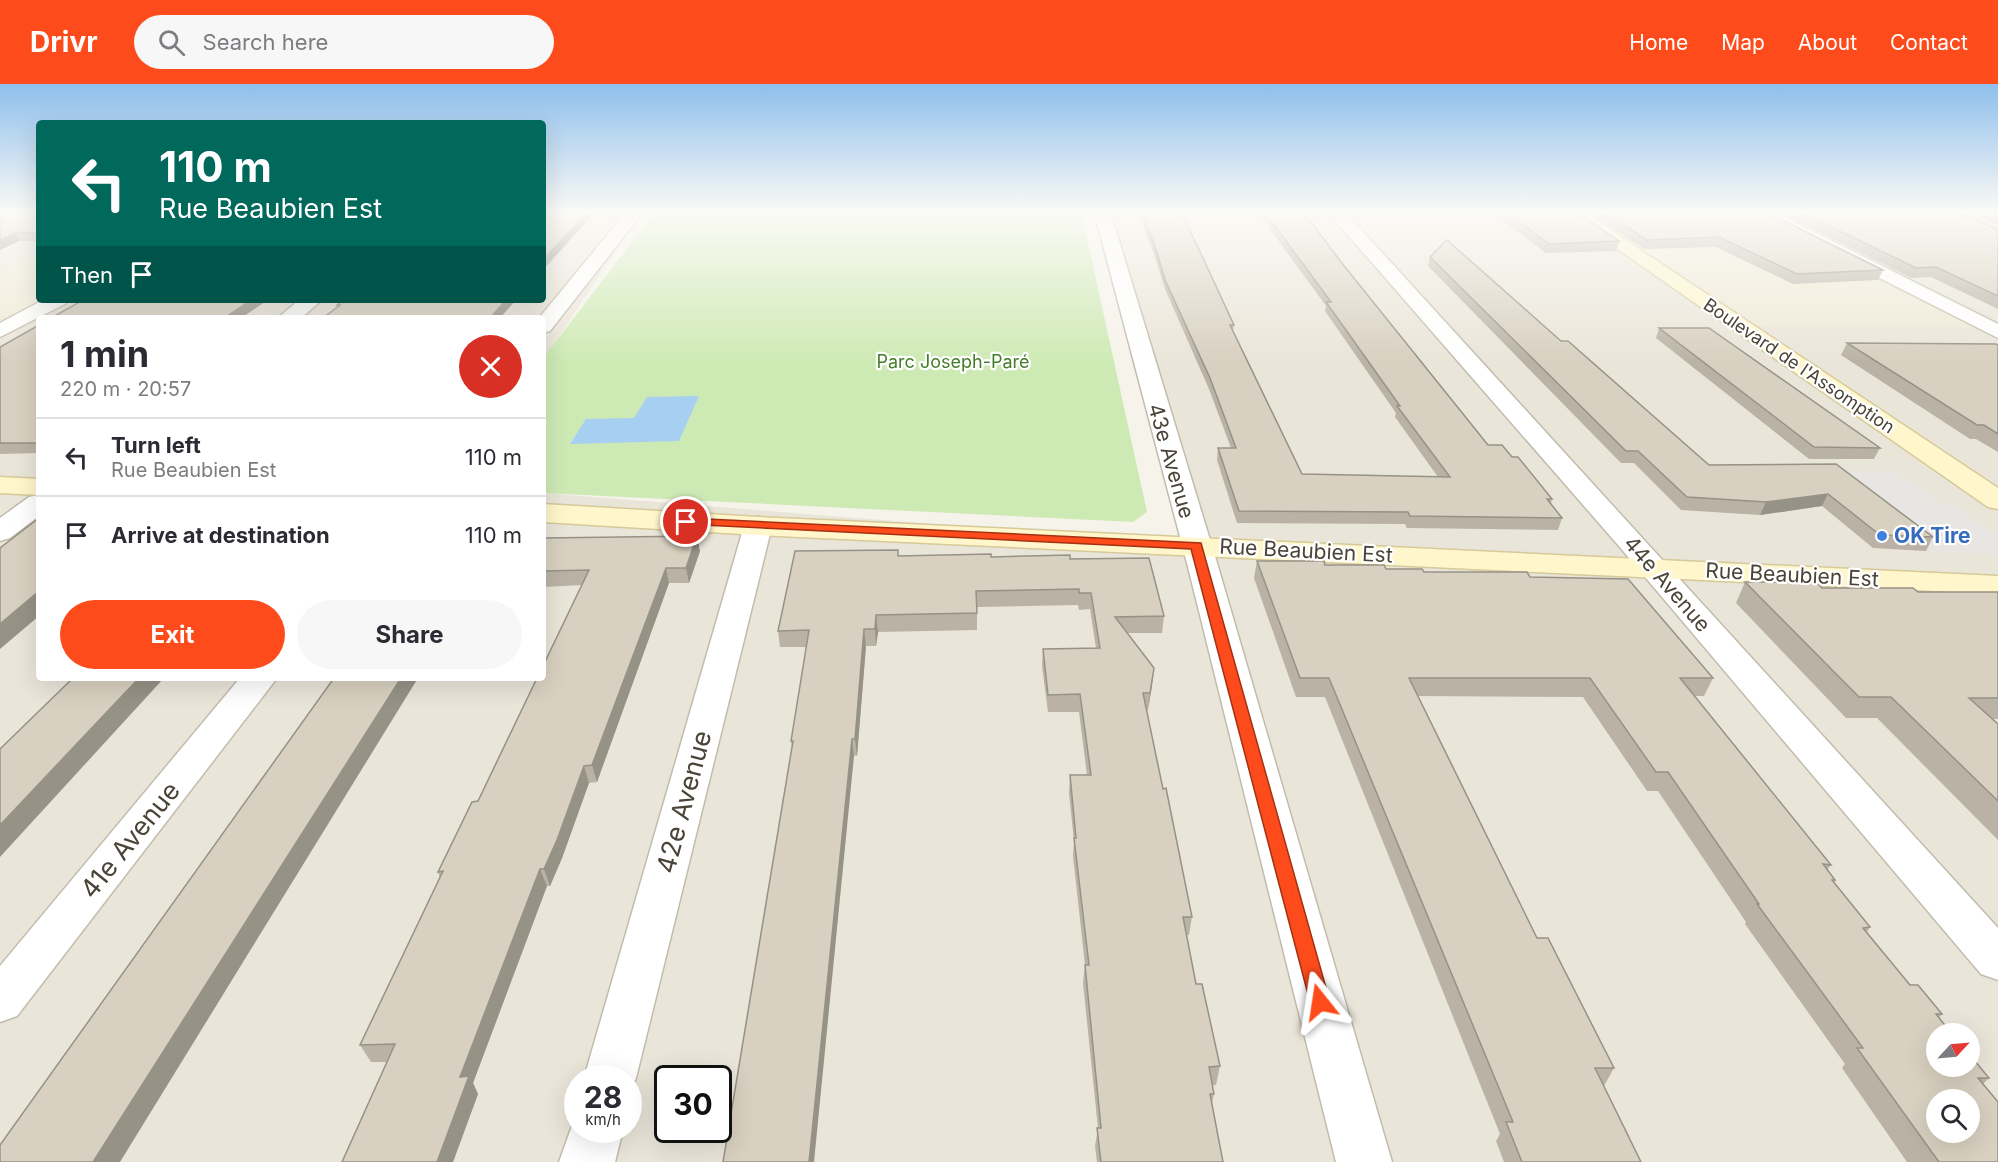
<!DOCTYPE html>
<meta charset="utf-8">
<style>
body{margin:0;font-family:Inter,sans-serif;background:#f7f7f7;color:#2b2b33;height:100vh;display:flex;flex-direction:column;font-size:22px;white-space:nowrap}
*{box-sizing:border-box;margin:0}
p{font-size:20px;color:#7c7c81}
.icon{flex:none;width:33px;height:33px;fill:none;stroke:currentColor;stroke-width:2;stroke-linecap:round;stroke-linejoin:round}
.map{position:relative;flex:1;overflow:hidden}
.sheet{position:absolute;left:36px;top:231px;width:510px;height:366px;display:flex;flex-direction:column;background:#fff;border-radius:6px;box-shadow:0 6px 24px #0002}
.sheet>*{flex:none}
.banner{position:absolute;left:36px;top:36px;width:510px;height:183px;border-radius:6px;box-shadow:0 6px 24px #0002;background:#00695c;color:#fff;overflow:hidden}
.needle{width:39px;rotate:64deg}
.fabs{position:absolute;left:1926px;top:939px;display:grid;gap:12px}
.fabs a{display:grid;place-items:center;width:54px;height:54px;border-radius:50%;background:#fff;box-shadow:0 6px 24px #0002;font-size:30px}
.speed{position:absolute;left:564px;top:981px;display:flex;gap:12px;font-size:30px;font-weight:700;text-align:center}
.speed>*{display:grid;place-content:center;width:78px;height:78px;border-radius:50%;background:#fff;box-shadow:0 6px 24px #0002;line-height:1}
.speed small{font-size:15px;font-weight:400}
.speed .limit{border:3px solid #111;border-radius:9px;background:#fff;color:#111}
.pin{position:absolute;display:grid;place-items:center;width:51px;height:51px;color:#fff;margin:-26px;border:3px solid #fff;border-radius:50%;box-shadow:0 2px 6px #0007}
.me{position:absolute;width:66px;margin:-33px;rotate:345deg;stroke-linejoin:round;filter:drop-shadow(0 0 4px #0008)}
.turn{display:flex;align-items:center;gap:21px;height:126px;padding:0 24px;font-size:27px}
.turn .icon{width:78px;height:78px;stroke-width:2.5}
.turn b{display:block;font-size:42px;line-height:51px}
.then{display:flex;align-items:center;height:57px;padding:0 24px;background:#0003;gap:12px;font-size:22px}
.round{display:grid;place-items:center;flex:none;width:63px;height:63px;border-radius:32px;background:#f7f7f7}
.summary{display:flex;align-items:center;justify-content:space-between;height:102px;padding:0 24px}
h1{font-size:36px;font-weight:700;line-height:45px}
.button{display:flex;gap:12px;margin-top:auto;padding:12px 24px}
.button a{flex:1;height:69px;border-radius:36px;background:#fd4b1b;color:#fff;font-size:24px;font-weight:700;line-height:69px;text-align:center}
.button a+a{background:#f7f7f7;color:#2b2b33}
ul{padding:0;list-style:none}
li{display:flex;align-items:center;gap:18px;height:78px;padding:0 24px;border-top:2px solid #e1e1e2}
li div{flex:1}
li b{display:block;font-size:22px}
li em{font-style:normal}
header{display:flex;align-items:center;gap:36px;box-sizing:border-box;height:84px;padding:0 30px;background:#fd4b1b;color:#fff}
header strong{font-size:28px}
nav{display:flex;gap:33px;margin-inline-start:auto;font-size:21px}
.search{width:420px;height:54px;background:#f7f7f7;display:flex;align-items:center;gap:15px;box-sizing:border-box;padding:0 21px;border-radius:33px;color:#7c7c81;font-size:22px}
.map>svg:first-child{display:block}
.residential{fill:#eae5d9;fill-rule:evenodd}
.education{fill:#efe9d5}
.green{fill:#ceeab4}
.parking{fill:#e7e6e2}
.water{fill:#a7cff2}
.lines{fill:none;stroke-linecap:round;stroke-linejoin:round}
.street-casing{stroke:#c2bcad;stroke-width:3}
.secondary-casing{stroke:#d6c99a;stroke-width:3}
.street{fill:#fff;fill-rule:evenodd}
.secondary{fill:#fff6cb;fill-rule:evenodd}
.wall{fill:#bab3a5}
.shaded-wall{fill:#979286}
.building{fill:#d8d0c0;stroke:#979286;stroke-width:1.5;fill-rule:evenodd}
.route{fill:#fd4b1b;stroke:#a43112;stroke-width:1.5}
.shop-dot{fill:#3f7fe0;stroke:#fff;stroke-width:2}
.labels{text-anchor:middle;stroke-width:4.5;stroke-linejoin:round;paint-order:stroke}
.far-park-label{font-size:18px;fill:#447e29;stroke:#fff}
.far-street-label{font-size:18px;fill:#4a4438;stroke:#fff}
.street-label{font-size:21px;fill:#4a4438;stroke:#fff}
.shop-label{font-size:21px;font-weight:bold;fill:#366cbe;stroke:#fff;text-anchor:start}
.near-street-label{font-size:26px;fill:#4a4438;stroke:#fff}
</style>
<header>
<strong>Drivr</strong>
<div class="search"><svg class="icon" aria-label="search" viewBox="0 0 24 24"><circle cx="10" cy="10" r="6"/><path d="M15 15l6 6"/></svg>Search here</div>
<nav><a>Home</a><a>Map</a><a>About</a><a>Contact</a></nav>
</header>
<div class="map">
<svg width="1998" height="1078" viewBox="0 0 1998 1078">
<rect width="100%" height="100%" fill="#f6f3eb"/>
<path class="residential" d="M0,127h39v89h504v-89h100l-100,149v-42h-504v360h504v-185l653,52 -94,-334h896v951h-1998zM1936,950h34v32h-34zM578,994h50v52h-50zM668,994h50v52h-50zM1936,1016h34v32h-34z"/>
<g class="education">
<polygon points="1571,127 1759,127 1989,243 1740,242"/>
<polygon points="39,169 39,216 58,216 0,247 0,187"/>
</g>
<polygon class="green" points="656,127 1081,127 1147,428 1133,438 543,409 543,274"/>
<polygon class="parking" points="1824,388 1897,388 1943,421 1953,421 1998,452 1998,471 1926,467"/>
<polygon class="water" points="699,312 679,357 570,360 586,335 634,334 647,313"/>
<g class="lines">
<defs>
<g id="street">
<polygon points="627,127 644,127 550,247 543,249 543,234 539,234"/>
<polygon points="1094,127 1110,127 1217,479 1392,1078 1336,1078 1187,479"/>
<polygon points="1327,127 1344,127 1998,844 1998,896 1981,890 1618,461"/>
<polygon points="1751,127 1772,127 1998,240 1998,254 1753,130"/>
<polygon points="43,216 68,216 65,220 0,253 0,239"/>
<polygon points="299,216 322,216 301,234 278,234"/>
<polygon points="39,411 39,432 10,454 0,457 0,434 29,413"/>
<polygon points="758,433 768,436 772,442 636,994 628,1010 628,994 584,994 744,442 748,436"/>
<polygon points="240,594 277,594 17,932 0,938 0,882"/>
<polygon points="577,1028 578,1046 623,1046 615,1078 559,1078"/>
</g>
<g id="secondary">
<polygon points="1563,127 1582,127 1998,404 1998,425 1988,423"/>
<polygon points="0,393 39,395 39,411 0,409"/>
<polygon points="543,420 758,433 1998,492 1998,510 758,451 543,438"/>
</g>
</defs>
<use href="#street" class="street-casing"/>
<use href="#secondary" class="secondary-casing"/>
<use href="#street" class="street"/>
<use href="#secondary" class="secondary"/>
</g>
<g class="wall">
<polygon points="39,127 39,157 19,157 0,166 0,133"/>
<polygon points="1137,127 1181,127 1234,241 1233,247 1302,390 1438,393 1395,333 1396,329 1325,227 1326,222 1257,127 1303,127 1341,178 1488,361 1512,373 1552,415 1551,420 1562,434 1558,446 1407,444 1405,440 1237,439 1217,376 1218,364 1231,364 1209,305 1165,205 1154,170"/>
<polygon points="1455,127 1576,127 1619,157 1616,167 1546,169 1492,128 1456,128"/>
<polygon points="1586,127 1764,127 1883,186 1878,196 1793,200 1716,163 1644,165"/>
<polygon points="1777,127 1952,127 1998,145 1998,225 1931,193 1911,194"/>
<polygon points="1965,127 1998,127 1998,141"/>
<polygon points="1430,173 1561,257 1709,381 1836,380 1933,453 1926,467 1873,464 1822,422 1760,431 1681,426 1634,379 1621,379 1428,182"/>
<polygon points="39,241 39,369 0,370 0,263"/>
<polygon points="1659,244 1880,364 1874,375 1809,375 1656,254"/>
<polygon points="1847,259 1998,261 1998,368 1976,355 1970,355 1841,271"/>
<polygon points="543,454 700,467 689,499 669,499 597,698 589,699 562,774 550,802 547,802 473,999 478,1010 453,1078 342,1078 387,978 371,978 360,961 440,794 438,788 478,717 582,501 543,503"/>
<polygon points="898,466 898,472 1070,475 1164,532 1162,549 1127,549 1152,601 1148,626 1146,626 1163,705 1192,833 1189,851 1186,851 1196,900 1220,982 1216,1001 1212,1001 1214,1010 1212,1019 1223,1078 1097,1078 1095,1062 1098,1044 1083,899 1085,881 1073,772 1074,758 1069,709 1070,691 1087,691 1079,628 1048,628 1042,582 1043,565 1096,564 1090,525 1079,526 1078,521 977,523 977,546 878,548 876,562 866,562 857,672 792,663 791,657 807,563 780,563 778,547"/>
<polygon points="1257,477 1386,485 1424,488 1530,493 1713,594 1704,612 1695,612 1831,781 1827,786 1835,796 1834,799 1870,843 1867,848 1910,901 1942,930 1939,934 1989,994 1983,1000 1998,1078 1907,1078 1842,984 1845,980 1745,840 1746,838 1658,707 1647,707 1583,613 1418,612 1537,854 1614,984 1604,1002 1641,1078 1504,1078 1496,1057 1500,1050 1325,613 1296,613 1254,494"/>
<polygon points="1745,498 1822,504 1918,508 1998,508 1998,635 1993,635 1998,640 1998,756 1877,634 1846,634 1736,519"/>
</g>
<g class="shaded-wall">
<polygon points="588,127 596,127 543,186 543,176"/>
<polygon points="15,149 19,157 0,166 0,156"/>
<polygon points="251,216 268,216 241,234 224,234"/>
<polygon points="506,216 516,216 500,234 490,234"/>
<polygon points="1828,410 1822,422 1760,431 1766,418"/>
<polygon points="697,452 700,467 689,499 686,484"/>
<polygon points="666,484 669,499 597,698 592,681"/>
<polygon points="39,507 39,532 0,565 0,540"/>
<polygon points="876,531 878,548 876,562 875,545"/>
<polygon points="864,545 866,562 857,672 855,655"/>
<polygon points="1154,584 1152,601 1148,626 1150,609"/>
<polygon points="139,594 164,594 0,773 0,741"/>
<polygon points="401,594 418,594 120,1078 93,1078"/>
<polygon points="852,655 854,672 814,1078 809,1078"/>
<polygon points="584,682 589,699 562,774 550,802 544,785"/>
<polygon points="540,785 547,802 473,999 478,1010 453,1078 437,1078 460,993"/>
</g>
<g class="building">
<polygon points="15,127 39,127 39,149 15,149 0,156 0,133"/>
<polygon points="543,127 588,127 543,176"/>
<polygon points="1141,127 1181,127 1234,241 1230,241 1302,390 1450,393 1397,322 1400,322 1326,218 1331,218 1264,127 1303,127 1341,178 1488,361 1502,361 1512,373 1518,373 1552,415 1547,415 1562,434 1410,432 1408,428 1239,427 1218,364 1236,364 1210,294 1165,196 1155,162"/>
<polygon points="1505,127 1576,127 1619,157 1549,160"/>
<polygon points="1602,127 1764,127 1883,186 1797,190 1719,153 1647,156"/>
<polygon points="1799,127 1952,127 1998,145 1998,212 1936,183 1916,184"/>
<polygon points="1447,156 1561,257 1568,257 1709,381 1836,380 1933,453 1880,451 1828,410 1766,418 1687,413 1638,367 1626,367 1430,173"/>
<polygon points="83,216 251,216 224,234 51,234"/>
<polygon points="343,216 506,216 490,234 323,234 340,221 337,221"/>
<polygon points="39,241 39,359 0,359 0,263"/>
<polygon points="1659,244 1709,244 1880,364 1814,363"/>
<polygon points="1847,259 1996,260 1998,261 1998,350 1984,341 1977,341"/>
<polygon points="39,434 39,507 0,540 0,464"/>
<polygon points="697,452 686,484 666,484 592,681 584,682 557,756 544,785 540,785 460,993 469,992 437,1078 342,1078 395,960 360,961 443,787 438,788 472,718 478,717 537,594 543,594 543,582 589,486 543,487 543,454"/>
<polygon points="898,466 898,472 991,470 991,473 1070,471 1070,475 1149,474 1164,532 1115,533 1154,584 1150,609 1143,609 1163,705 1166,704 1192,833 1183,833 1196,900 1202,900 1220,982 1209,983 1214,1010 1210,1010 1223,1078 1101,1078 1097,1044 1101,1044 1085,881 1089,881 1074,754 1076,754 1070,691 1091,691 1080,610 1048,611 1043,565 1100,564 1091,509 1079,509 1079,505 976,507 977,529 876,531 875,545 864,545 855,655 852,655 809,1078 723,1078 793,657 791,657 809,546 778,547 795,467"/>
<path d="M1257,477h67l1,4h59l2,4h36l2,3h103l3,5 98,2 85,99h-33l151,187 -8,-1 12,16h-3l38,47 -7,1 47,57h8l24,29h-6l16,20h-16v32h34v-11l19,23h-11l20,24v60h-59l-82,-114h6l-106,-144h2l-91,-132h-12l-66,-94h-181l128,260h11l66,130h-19l46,94h-119l-16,-40h7l-184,-444h-29zM1936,1016h34v32h-34z"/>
<polygon points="1745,498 1816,498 1822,504 1913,504 1918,508 1998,508 1998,614 1969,614 1998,640 1998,717 1891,613 1859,613"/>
<polygon points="73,594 139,594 0,741 0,665"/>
<polygon points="334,594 401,594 93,1078 0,1078 0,1061"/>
</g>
<linearGradient id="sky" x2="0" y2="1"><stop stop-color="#8ebfec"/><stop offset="0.46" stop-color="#fbfaf6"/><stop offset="1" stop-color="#fbfaf6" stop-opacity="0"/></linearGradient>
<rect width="1998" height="278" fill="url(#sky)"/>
<polygon class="route" points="686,434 1201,459 1330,918 1327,924 1320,926 1313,924 1310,918 1191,465 682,440 680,438"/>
<circle class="shop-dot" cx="1882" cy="452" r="6"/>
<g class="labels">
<g class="far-park-label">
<text x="953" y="284">Parc Joseph-Paré</text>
</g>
<g class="far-street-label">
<text transform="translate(1799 282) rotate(34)" y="6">Boulevard de l'Assomption</text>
</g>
<g class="street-label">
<text transform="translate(1171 377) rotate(74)" y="7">43e Avenue</text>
<text transform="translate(1306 467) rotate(3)" y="7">Rue Beaubien Est</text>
<text transform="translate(1792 491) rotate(3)" y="7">Rue Beaubien Est</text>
<text transform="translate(1667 500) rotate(49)" y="7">44e Avenue</text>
</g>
<g class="shop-label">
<text x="1894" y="459">OK Tire</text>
</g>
<g class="near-street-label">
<text transform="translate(684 718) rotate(-75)" y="9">42e Avenue</text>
<text transform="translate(130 756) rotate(-51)" y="9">41e Avenue</text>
</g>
</g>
</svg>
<div class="fabs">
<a><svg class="needle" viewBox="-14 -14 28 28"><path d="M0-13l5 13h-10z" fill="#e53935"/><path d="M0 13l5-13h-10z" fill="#7c7c81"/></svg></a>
<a><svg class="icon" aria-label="search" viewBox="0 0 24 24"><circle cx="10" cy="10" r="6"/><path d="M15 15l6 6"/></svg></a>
</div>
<div class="speed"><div>28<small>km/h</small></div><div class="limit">30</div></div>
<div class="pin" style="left:686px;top:438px;background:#d93025"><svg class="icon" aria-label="arrive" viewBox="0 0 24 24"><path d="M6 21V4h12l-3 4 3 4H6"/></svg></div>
<svg class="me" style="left:1320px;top:918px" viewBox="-20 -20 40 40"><path d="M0-17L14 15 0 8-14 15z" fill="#fd4b1b" stroke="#fff" stroke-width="4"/></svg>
<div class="banner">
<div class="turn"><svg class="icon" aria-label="left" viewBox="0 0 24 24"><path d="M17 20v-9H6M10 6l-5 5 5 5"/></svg><div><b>110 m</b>Rue Beaubien Est</div></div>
<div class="then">Then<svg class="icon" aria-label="arrive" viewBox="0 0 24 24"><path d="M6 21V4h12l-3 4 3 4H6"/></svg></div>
</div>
<section class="sheet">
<div class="summary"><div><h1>1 min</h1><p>220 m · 20:57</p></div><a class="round" style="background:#d93025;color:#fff"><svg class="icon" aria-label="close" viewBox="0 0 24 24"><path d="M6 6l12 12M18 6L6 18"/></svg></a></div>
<ul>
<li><svg class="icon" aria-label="left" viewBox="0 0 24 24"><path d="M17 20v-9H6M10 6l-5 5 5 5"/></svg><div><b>Turn left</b><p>Rue Beaubien Est</p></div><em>110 m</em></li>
<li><svg class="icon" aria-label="arrive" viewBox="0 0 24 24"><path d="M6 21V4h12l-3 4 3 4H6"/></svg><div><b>Arrive at destination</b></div><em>110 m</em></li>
</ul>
<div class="button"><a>Exit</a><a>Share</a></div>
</section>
</div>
